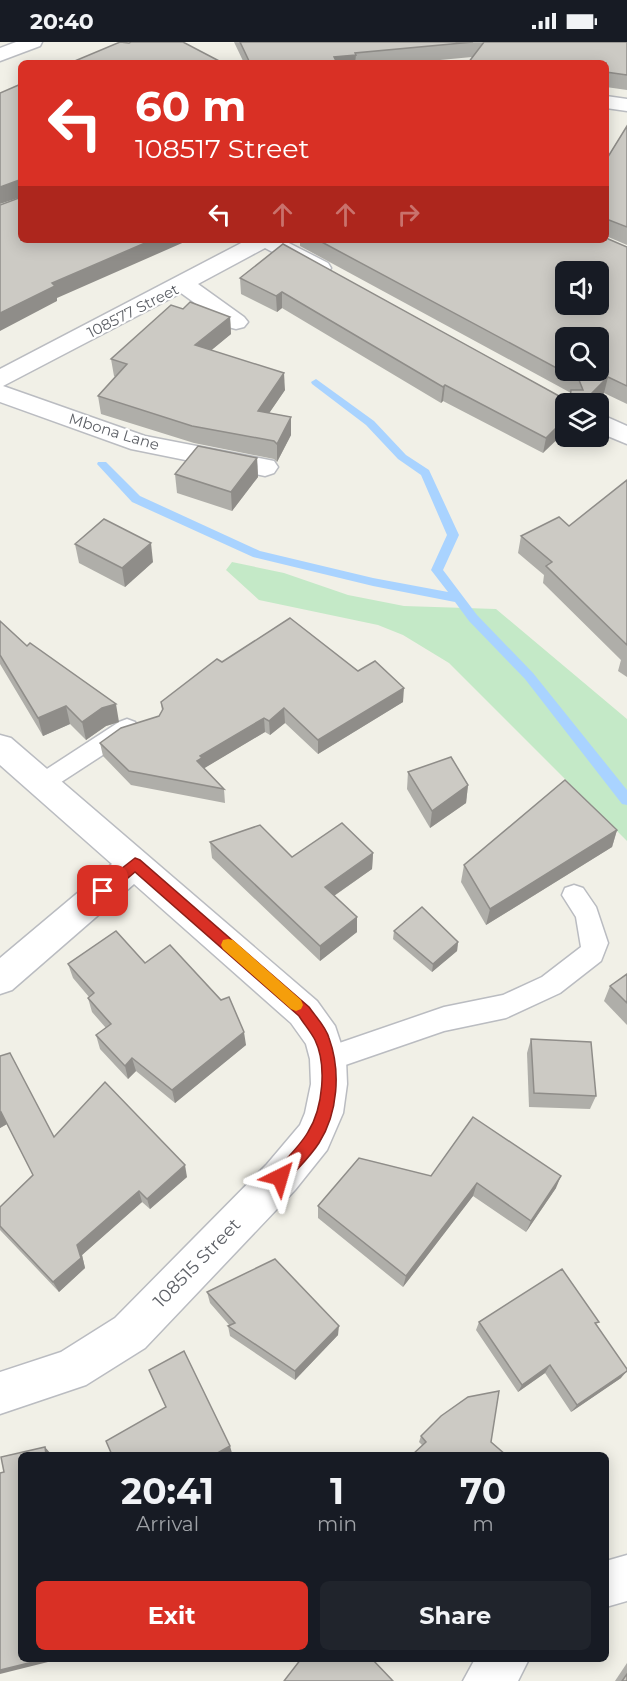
<!DOCTYPE html>
<style>
body{margin:0;font-family:Montserrat,sans-serif;background:#20242c;color:#f1f3f6;height:100vh;display:flex;flex-direction:column;font-size:22px;white-space:nowrap}
*{box-sizing:border-box;margin:0}
p{font-size:20px;color:#9ea1a6}
.icon{flex:none;width:33px;height:33px;fill:none;stroke:currentColor;stroke-width:2;stroke-linecap:round;stroke-linejoin:round}
.map{position:relative;flex:1;overflow:hidden}
.panel{position:absolute;left:18px;top:1410px;width:591px;height:210px;display:flex;flex-direction:column;background:#171b24;border-radius:9px;box-shadow:0 3px 15px #0003}
.panel>*{flex:none}
.banner{position:absolute;left:18px;top:18px;width:591px;height:183px;border-radius:9px;box-shadow:0 3px 15px #0003;background:#d93025;color:#fff;overflow:hidden}
.controls{position:absolute;left:555px;top:219px;display:grid;gap:12px}
.controls a{display:grid;place-items:center;width:54px;height:54px;border-radius:9px;background:#171b24;box-shadow:0 3px 15px #0003;font-size:30px}
.pin{position:absolute;display:grid;place-items:center;width:51px;height:51px;color:#fff;margin:-26px;border-radius:12px;box-shadow:0 3px 9px #0006}
.me{position:absolute;width:66px;margin:-33px;rotate:40deg;stroke-linejoin:round;filter:drop-shadow(0 0 4px #0008)}
.turn{display:flex;align-items:center;gap:21px;height:126px;padding:0 18px;font-size:27px}
.turn .icon{width:78px;height:78px;stroke-width:2.5}
.turn b{display:block;font-size:42px;line-height:51px}
.lanes{display:flex;align-items:center;height:57px;padding:0 18px;background:#0003;justify-content:center;gap:30px;direction:ltr}
.lanes .off{opacity:.35}
.eta{display:flex;justify-content:space-evenly;align-items:center;height:102px;text-align:center}
.eta b{font-size:36px;font-weight:700;line-height:42px}
.primary-button{display:flex;gap:12px;margin-top:auto;padding:12px 18px}
.primary-button a{flex:1;height:69px;border-radius:9px;background:#d93025;color:#fff;font-size:24px;font-weight:700;line-height:69px;text-align:center}
.primary-button a+a{background:#20242c;color:#f1f3f6}
.status{display:flex;justify-content:space-between;align-items:center;height:42px;padding:0 30px;background:#171b24;direction:ltr}
.status svg{height:16px;fill:currentColor}
.map>svg:first-child{display:block}
.green{fill:#c4e9c7}
.lines{fill:none;stroke-linecap:round;stroke-linejoin:round}
.stream{fill:#a9d3ff;fill-rule:evenodd}
.service-casing{stroke:#babcc1;stroke-width:3}
.minor-casing{stroke:#babcc1;stroke-width:3}
.tertiary-casing{stroke:#babcc1;stroke-width:3}
.service{fill:#fff;fill-rule:evenodd}
.minor{fill:#fff;fill-rule:evenodd}
.tertiary{fill:#fff;fill-rule:evenodd}
.wall{fill:#afaea9}
.shaded-wall{fill:#8f8d89}
.building{fill:#cccac4;stroke:#8f8d89;stroke-width:1.5;fill-rule:evenodd}
.route{fill:#d93025;stroke:#8d1f18;stroke-width:1.5}
.slow{fill:#f59e0b}
.labels{text-anchor:middle;stroke-width:4.5;stroke-linejoin:round;paint-order:stroke}
.far-street-label{font-size:15px;fill:#5f6268;stroke:#fff}
.street-label{font-size:18px;fill:#5f6268;stroke:#fff}
</style>
<div class="status"><b>20:40</b><svg viewBox="0 0 49 12"><path d="M0 12V9h3v3zM5 12V6h3v6zM10 12V3h3v9zM15 12V0h3v12zM26 1h20v11H26zM47 4h2v5h-2z"/></svg></div>
<div class="map">
<svg width="627" height="1639" viewBox="0 0 627 1639">
<rect width="100%" height="100%" fill="#f1f0e7"/>
<polygon class="green" points="232,520 284,531 348,553 404,564 496,567 627,677 627,799 449,621 403,593 378,583 259,558 226,528"/>
<g class="lines">
<polygon class="stream" points="316,337 374,379 406,413 429,428 459,493 443,528 477,573 533,631 627,748 627,763 622,762 525,637 469,579 455,560 373,544 253,515 132,460 97,422 98,420 106,420 140,454 260,509 373,536 448,550 431,528 447,493 421,433 398,417 366,383 312,342 311,340"/>
<defs>
<g id="service">
<polygon points="127,677 135,680 138,686 135,692 49,748 41,751 33,748 29,742 33,736 119,680"/>
<polygon points="574,843 583,846 596,865 608,901 601,919 560,951 506,976 444,989 328,1029 319,1026 315,1017 319,1008 444,965 503,953 542,935 581,905 576,875 562,853 565,846"/>
</g>
<g id="minor">
<polygon points="606,54 627,57 627,69 606,66"/>
<polygon points="247,198 283,198 328,221 331,226 328,231 320,233 312,231 265,206 198,242 244,275 248,280 244,285 236,287 228,285 181,251 3,344 145,394 274,419 278,425 274,431 265,434 131,407 0,360 0,327"/>
<polygon points="598,371 627,384 627,402 598,390"/>
<polygon points="0,693 11,696 317,959 335,984 346,1017 347,1042 343,1071 327,1108 295,1148 145,1306 86,1343 0,1372 0,1330 61,1310 115,1276 267,1122 300,1083 305,1071 311,1042 310,1017 306,1002 291,981 134,842 12,948 0,952 0,916 112,822 0,723"/>
<polygon points="627,1513 627,1559 606,1565 606,1519"/>
<polygon points="475,1617 529,1617 518,1639 463,1639"/>
</g>
<polygon id="tertiary" points="16,0 42,0 40,4 0,19 0,6"/>
</defs>
<use href="#service" class="service-casing"/>
<use href="#minor" class="minor-casing"/>
<use href="#tertiary" class="tertiary-casing"/>
<use href="#service" class="service"/>
<use href="#minor" class="minor"/>
<use href="#tertiary" class="tertiary"/>
</g>
<g class="wall">
<polygon points="234,0 627,0 627,48 606,45 606,21 472,15 408,21 244,21"/>
<polygon points="627,84 627,203 606,194 606,118"/>
<polygon points="300,198 606,198 627,205 627,362 604,351 594,362 566,362 543,411 443,359 441,361 282,266 277,270 241,252 240,236 283,202 559,354 570,356 571,351 300,204"/>
<polygon points="183,267 230,275 231,292 211,308 285,348 269,371 291,393 277,420 274,417 194,401 101,372 98,354 115,335 114,334 111,317"/>
<polygon points="257,416 258,435 232,469 177,451 175,432"/>
<polygon points="627,438 627,635 618,629 621,618 543,541 544,533 518,511 521,494 569,484"/>
<polygon points="75,502 153,520 125,545 79,521"/>
<polygon points="0,579 27,604 119,680 106,684 86,698 70,682 43,694 0,622"/>
<polygon points="222,620 358,629 403,660 318,712 285,681 270,693 265,690 204,726 224,747 225,761 131,743 103,714 100,701 159,674 162,669 161,660"/>
<polygon points="408,730 468,743 466,761 430,786 407,747"/>
<polygon points="617,788 612,805 486,883 461,840 464,823"/>
<polygon points="210,800 292,815 373,811 372,827 334,854 357,890 320,919 212,816"/>
<polygon points="394,889 458,900 457,909 432,930 393,897"/>
<polygon points="145,921 246,1003 175,1061 136,1029 128,1037 100,1007 96,993 106,986 92,970 88,956 89,955 73,936 68,922"/>
<polygon points="627,932 627,983 604,959 610,944"/>
<polygon points="531,997 596,1054 590,1067 529,1065 527,1011"/>
<polygon points="0,1014 54,1095 187,1135 150,1167 142,1160 82,1213 85,1226 59,1250 0,1188 0,1165 33,1133 7,1082 0,1086"/>
<polygon points="431,1134 556,1146 526,1190 473,1154 403,1245 318,1176 318,1164"/>
<polygon points="207,1250 338,1293 295,1338 230,1294 228,1284 230,1284 210,1261"/>
<polygon points="479,1280 597,1283 621,1336 571,1370 545,1331 518,1350 476,1288"/>
<polygon points="421,1394 491,1400 422,1403 419,1400"/>
<polygon points="627,1621 627,1639 615,1639"/>
</g>
<g class="shaded-wall">
<polygon points="356,13 355,21 315,21 334,15"/>
<polygon points="19,138 21,155 0,162 0,145"/>
<polygon points="606,178 609,178 606,191"/>
<polygon points="152,198 189,198 57,256 57,259 0,289 0,271 52,241"/>
<polygon points="282,250 282,266 277,270 276,254"/>
<polygon points="230,275 231,292 196,321 195,303"/>
<polygon points="284,331 285,348 259,386 258,369"/>
<polygon points="608,335 604,351 594,362 581,362"/>
<polygon points="445,343 443,359 441,361 443,345"/>
<polygon points="291,375 291,393 277,420 277,402"/>
<polygon points="566,376 566,389 543,411 546,396"/>
<polygon points="257,416 258,435 232,469 231,450"/>
<polygon points="151,501 153,520 125,545 122,526"/>
<polygon points="404,646 403,660 318,712 318,698"/>
<polygon points="116,662 119,680 106,684 86,698 82,680 102,666"/>
<polygon points="66,664 70,682 43,694 38,676"/>
<polygon points="284,666 285,681 270,693 269,679"/>
<polygon points="264,676 265,690 203,727 197,719 200,714"/>
<polygon points="468,743 466,761 430,786 432,769"/>
<polygon points="617,788 612,805 486,883 490,867"/>
<polygon points="373,811 372,827 325,860 325,845"/>
<polygon points="357,875 357,890 320,919 320,904"/>
<polygon points="458,900 457,909 432,930 433,922"/>
<polygon points="244,990 246,1003 175,1061 172,1048"/>
<polygon points="132,1016 136,1029 128,1037 125,1024"/>
<polygon points="1,1070 7,1082 0,1086 0,1071"/>
<polygon points="185,1123 187,1135 150,1167 147,1157"/>
<polygon points="561,1134 556,1146 526,1190 531,1179"/>
<polygon points="477,1141 473,1154 403,1245 406,1234"/>
<polygon points="139,1149 142,1160 82,1213 85,1226 59,1250 53,1240 77,1203"/>
<polygon points="339,1284 338,1293 295,1338 295,1329"/>
<polygon points="550,1323 545,1331 518,1350 522,1343"/>
<polygon points="627,1329 621,1336 571,1370 577,1363"/>
<polygon points="230,1404 232,1411 228,1413 214,1413"/>
<polygon points="45,1405 51,1412 52,1413 46,1413"/>
<polygon points="45,1617 60,1617 0,1632 0,1628"/>
</g>
<g class="building">
<polygon points="120,0 129,1 131,0 183,0 223,21 70,21"/>
<polygon points="240,0 473,0 355,11 356,13 334,15 336,19 315,21 250,21"/>
<polygon points="484,0 627,0 627,33 606,30 606,21 468,21"/>
<polygon points="21,42 21,198 152,198 52,241 55,244 0,271 0,163 19,156 19,138 0,145 0,51"/>
<polygon points="627,84 627,185 609,178 606,178 606,118"/>
<path d="M606,196l21,9v139l-19,-9 -27,27h-15v14l-20,20 -101,-53 -2,2 -161,-95 -6,4 -36,-18 43,-34 276,152 11,2 1,-8h12l-4,-10 -261,-140h288zM566,230h32v32h-32zM566,296h32v32h-32z"/>
<polygon points="190,260 230,275 195,303 284,331 258,369 291,375 277,402 274,399 192,384 98,354 127,322 111,317 171,263 183,267"/>
<polygon points="198,404 257,416 231,450 175,432"/>
<polygon points="627,438 627,603 546,524 552,520 521,494 559,475 569,484"/>
<polygon points="104,477 151,501 122,526 75,502"/>
<polygon points="290,576 358,629 375,619 404,646 318,698 284,666 269,679 264,676 200,714 202,716 197,719 224,747 129,729 100,701 121,686 159,674 163,667 161,660 217,617 222,620"/>
<polygon points="0,579 27,604 30,601 116,662 102,666 82,680 66,664 38,676 0,613"/>
<polygon points="451,715 468,743 432,769 408,730"/>
<polygon points="565,738 617,788 490,867 464,823"/>
<polygon points="342,781 373,811 325,845 357,875 320,904 210,800 260,783 292,815"/>
<polygon points="422,865 458,900 433,922 394,889"/>
<polygon points="116,889 145,921 170,903 221,958 229,955 244,990 172,1048 132,1016 125,1024 96,993 111,982 88,956 94,951 68,922"/>
<polygon points="627,932 627,961 610,944"/>
<polygon points="531,997 591,1000 596,1054 534,1051"/>
<polygon points="10,1011 54,1095 105,1040 185,1123 147,1157 139,1149 77,1203 81,1216 53,1240 0,1184 0,1165 33,1133 1,1070 0,1071 0,1014"/>
<polygon points="473,1075 561,1134 531,1179 477,1141 406,1234 318,1164 359,1116 431,1134"/>
<polygon points="275,1217 339,1284 295,1329 228,1284 235,1281 207,1250"/>
<polygon points="562,1227 599,1280 595,1281 627,1327 627,1329 577,1363 550,1323 522,1343 479,1280"/>
<polygon points="184,1309 230,1404 214,1413 112,1413 106,1399 166,1365 149,1328"/>
<polygon points="499,1349 491,1400 506,1413 412,1413 426,1400 421,1394 441,1374 468,1355"/>
<polygon points="45,1405 46,1413 21,1413 21,1617 45,1617 0,1628 0,1431 4,1430 1,1415"/>
<polygon points="301,1617 372,1617 393,1639 284,1639"/>
<polygon points="627,1632 627,1639 622,1639"/>
</g>
<path class="route" d="M135,816l5,2 169,147c7,10 17,20 20,31 12,33 9,75 -10,105 -9,14 -22,26 -33,39l-6,2 -5,-2 -2,-5 2,-6c11,-12 25,-25 33,-39 15,-24 19,-67 7,-92 -4,-8 -11,-16 -16,-24l-164,-144 -27,23h-10l-2,-4 2,-4z"/>
<polygon class="slow" points="228,897 233,898 301,958 303,963 301,967 296,969 291,967 223,907 221,903 223,898"/>
<g class="labels">
<g class="far-street-label">
<text transform="translate(133 269) rotate(-27)" y="5">108577 Street</text>
<text transform="translate(114 390) rotate(17)" y="5">Mbona Lane</text>
</g>
<g class="street-label">
<text transform="translate(197 1221) rotate(-46)" y="6">108515 Street</text>
</g>
</g>
</svg>
<div class="controls">
<a><svg class="icon" aria-label="sound" viewBox="0 0 24 24"><path d="M4 9h4l5-4v14l-5-4H4zM17 9q2 3 0 6"/></svg></a>
<a><svg class="icon" aria-label="search" viewBox="0 0 24 24"><circle cx="10" cy="10" r="6"/><path d="M15 15l6 6"/></svg></a>
<a><svg class="icon" aria-label="layers" viewBox="0 0 24 24"><path d="M12 4l9 5-9 5-9-5zM3 14l9 5 9-5"/></svg></a>
</div>
<div class="pin" style="left:103px;top:849px;background:#d93025"><svg class="icon" aria-label="arrive" viewBox="0 0 24 24"><path d="M6 21V4h12l-3 4 3 4H6"/></svg></div>
<svg class="me" style="left:280px;top:1135px" viewBox="-20 -20 40 40"><path d="M0-17L14 15 0 8-14 15z" fill="#d93025" stroke="#fff" stroke-width="4"/></svg>
<div class="banner">
<div class="turn"><svg class="icon" aria-label="left" viewBox="0 0 24 24"><path d="M17 20v-9H6M10 6l-5 5 5 5"/></svg><div><b>60 m</b>108517 Street</div></div>
<div class="lanes"><svg class="icon" aria-label="left" viewBox="0 0 24 24"><path d="M17 20v-9H6M10 6l-5 5 5 5"/></svg><svg class="icon off" aria-label="ahead" viewBox="0 0 24 24"><path d="M12 20V5M6 11l6-6 6 6"/></svg><svg class="icon off" aria-label="ahead" viewBox="0 0 24 24"><path d="M12 20V5M6 11l6-6 6 6"/></svg><svg class="icon off" aria-label="right" viewBox="0 0 24 24"><path d="M7 20v-9h11M14 6l5 5-5 5"/></svg></div>
</div>
<section class="panel">
<div class="eta">
<div><b>20:41</b><p>Arrival</p></div>
<div><b>1</b><p>min</p></div>
<div><b>70</b><p>m</p></div>
</div>
<div class="primary-button"><a>Exit</a><a>Share</a></div>
</section>
</div>
